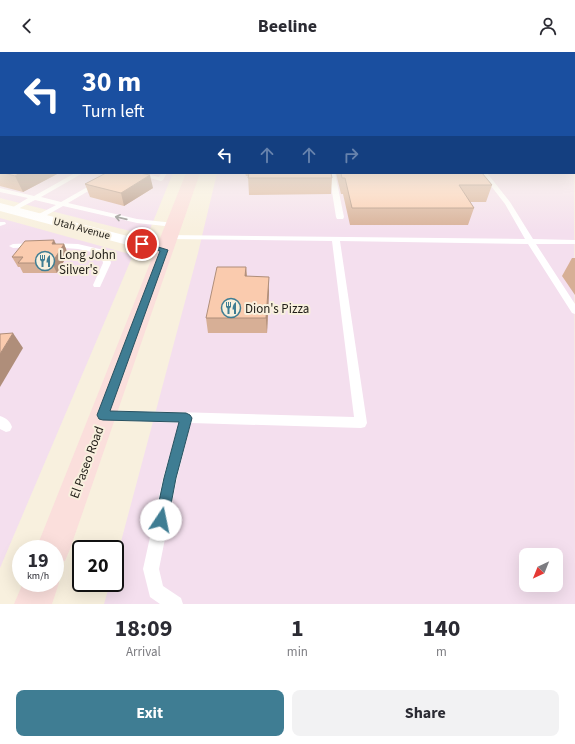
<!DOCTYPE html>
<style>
body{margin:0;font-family:"Source Sans 3",sans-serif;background:#f2f2f3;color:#2b2b33;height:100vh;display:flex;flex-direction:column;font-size:15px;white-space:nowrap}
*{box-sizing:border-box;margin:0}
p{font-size:13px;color:#7c7c81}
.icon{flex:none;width:22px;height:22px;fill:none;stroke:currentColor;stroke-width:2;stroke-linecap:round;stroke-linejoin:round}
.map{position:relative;height:552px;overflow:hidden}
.sheet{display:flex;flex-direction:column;background:#fff;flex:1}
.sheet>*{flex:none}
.banner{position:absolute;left:0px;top:0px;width:575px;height:122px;box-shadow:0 4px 16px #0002;background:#1a4fa0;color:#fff;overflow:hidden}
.needle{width:26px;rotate:223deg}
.tools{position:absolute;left:519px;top:496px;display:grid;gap:8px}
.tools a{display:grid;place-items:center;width:44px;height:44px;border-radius:8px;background:#fff;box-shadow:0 4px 16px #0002;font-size:20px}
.speed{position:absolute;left:12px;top:488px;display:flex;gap:8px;font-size:20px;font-weight:700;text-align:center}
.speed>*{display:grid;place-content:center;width:52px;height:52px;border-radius:50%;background:#fff;box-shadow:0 4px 16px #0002;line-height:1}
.speed small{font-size:10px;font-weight:400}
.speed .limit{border:2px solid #111;border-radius:6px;background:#fff;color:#111}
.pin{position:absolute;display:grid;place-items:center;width:34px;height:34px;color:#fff;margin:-17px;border:2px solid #fff;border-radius:50%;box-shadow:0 1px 4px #0007}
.me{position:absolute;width:44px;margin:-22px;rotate:11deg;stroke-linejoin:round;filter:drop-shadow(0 0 3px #0008)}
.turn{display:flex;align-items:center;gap:14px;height:84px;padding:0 16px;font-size:18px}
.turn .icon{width:52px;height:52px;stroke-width:2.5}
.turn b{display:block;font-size:28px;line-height:34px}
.lanes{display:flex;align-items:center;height:38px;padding:0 16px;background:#0003;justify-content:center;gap:20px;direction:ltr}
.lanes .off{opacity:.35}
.eta{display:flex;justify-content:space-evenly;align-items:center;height:68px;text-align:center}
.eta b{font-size:24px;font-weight:700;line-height:28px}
.primary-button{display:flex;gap:8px;margin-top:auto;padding:8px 16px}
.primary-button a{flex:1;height:46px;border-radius:8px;background:#3f7d93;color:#fff;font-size:16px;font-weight:700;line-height:46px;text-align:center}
.primary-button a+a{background:#f2f2f3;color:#2b2b33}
header{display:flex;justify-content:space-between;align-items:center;height:52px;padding:0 16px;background:#fff;font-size:18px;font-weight:700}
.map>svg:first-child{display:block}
.commercial{fill:#f4dfee;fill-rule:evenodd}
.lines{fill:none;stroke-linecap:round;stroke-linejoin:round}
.lane{fill:#fff;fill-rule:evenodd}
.street{fill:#fff;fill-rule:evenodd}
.secondary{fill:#fbdfdc;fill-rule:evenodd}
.wall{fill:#d7af96}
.shaded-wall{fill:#af8e7a}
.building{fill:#facbae;stroke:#af8e7a}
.oneway{stroke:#9b9a97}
.route{fill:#3f7d93;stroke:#295160}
.labels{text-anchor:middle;stroke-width:4;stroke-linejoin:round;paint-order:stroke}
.far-street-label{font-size:11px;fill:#211e18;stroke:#f8f0de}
.poi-label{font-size:13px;fill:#211e18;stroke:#f8f0de;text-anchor:start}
.street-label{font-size:13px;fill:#211e18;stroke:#f8f0de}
</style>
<header><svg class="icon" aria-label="back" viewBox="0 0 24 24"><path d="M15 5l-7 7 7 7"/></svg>Beeline<svg class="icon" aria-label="person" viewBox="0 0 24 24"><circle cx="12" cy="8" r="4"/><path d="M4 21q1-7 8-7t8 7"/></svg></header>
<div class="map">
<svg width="575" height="552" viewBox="0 0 575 552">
<rect width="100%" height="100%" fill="#f8f0de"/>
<g class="commercial">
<polygon points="0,103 1,121 173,121 150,177 138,181 0,146"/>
<path d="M574,108l1,444h-471l6,-21h5v-19l83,-311 19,-80h357zM526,503h30v30h-30z"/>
<polygon points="0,166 133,203 0,516"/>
</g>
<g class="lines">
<g class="lane">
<polygon points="75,121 83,121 41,145 61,150 112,121 119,121 68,151 137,167 174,171 178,173 174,175 137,171 63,154 40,167 37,167 37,163 56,153 35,148 12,160 10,159 10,157 28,146 0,140 0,136 34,144"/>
<polygon points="131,121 142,121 159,125 161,121 167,121 163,128 161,129"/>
<polygon points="329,121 335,121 344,165 343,167 337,167 336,165"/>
<polygon points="481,121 487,121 510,150 533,187 575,188 575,192 536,192 575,252 575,262 572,261 528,192 340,189 367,371 365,375 361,376 191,371 177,426 159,517 163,534 181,546 183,552 160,552 150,545 143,517 163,426 179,371 103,368 99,367 97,363 99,359 103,358 354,365 332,189 169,187 166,187 166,183 525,187 505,152"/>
<polygon points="0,170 5,170 6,172 0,174"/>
<polygon points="35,191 38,191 38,195 13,196 9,194 13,192"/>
<polygon points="48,191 78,192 108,199 111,211 100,235 94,235 93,233 103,211 101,202 78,197 51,195 48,195"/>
<path d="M0,364c6,2 10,5 12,11l-2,4 -4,1 -6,-3z"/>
</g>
<polygon class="street" points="0,151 170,195 173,198 170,201 165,203 0,159"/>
<g class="secondary">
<polygon points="186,121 200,121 70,497 65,509 55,513 55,497 36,497"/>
<polygon points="55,521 59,531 52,552 14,552 23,531 55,531"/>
</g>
</g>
<g class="wall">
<polygon points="0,103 1,103 1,121 59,121 23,140 0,134"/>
<polygon points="245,121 331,121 332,126 331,142 249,143 248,124 246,124"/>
<polygon points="336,121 482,121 492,133 486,150 470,150 474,156 468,173 350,173 343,142 341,142"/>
<polygon points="85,132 153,136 124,154 90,145"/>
<polygon points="56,192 64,192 68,202 57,221 23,221 20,215 18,215 12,205"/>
<polygon points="572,206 575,206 575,243 562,224"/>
<polygon points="246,215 247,224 269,239 267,281 208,281 206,266"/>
</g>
<g class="shaded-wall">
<polygon points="20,121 59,121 23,140 15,124"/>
<polygon points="150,123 153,136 124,154 121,141"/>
<polygon points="54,188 59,198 52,192"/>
<polygon points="64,192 68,202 57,221 52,211"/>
<polygon points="246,215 247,230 245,224"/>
<polygon points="269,225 269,239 267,281 266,266"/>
<polygon points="13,281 23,296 0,335 0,302"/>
</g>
<g class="building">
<rect x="0" y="103" width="1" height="17"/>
<polygon points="4,121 20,121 15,124"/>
<polygon points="106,121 139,121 150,123 121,141 85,132"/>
<polygon points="249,121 331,121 332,126 248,126"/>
<polygon points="341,121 482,121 492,133 459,133 474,156 352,156 345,126 342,126"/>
<polygon points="54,188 52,192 64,192 52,211 18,211 23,205 12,205 25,189"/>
<polygon points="217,215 246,215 245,224 269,225 266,266 206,266"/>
<polygon points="13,281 0,302 0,282"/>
</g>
<defs><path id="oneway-shaft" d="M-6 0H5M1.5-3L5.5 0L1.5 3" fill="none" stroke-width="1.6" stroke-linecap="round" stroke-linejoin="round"/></defs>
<use class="oneway" href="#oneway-shaft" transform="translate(121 166) rotate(-167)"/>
<linearGradient id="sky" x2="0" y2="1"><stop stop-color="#6db0d3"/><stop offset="0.57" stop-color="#fcf8f0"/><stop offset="1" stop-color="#fcf8f0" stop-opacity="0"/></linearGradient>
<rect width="575" height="181" fill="url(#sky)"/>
<polygon class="route" points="142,190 168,198 110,359 186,361 190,363 192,366 176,426 168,468 166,473 161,475 157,473 155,468 164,426 179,370 103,368 99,367 97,363 160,199 140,194 140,191"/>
<defs>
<symbol id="restaurant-ring" viewBox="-11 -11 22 22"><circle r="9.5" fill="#f8f0de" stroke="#3f7d93" stroke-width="1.5"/><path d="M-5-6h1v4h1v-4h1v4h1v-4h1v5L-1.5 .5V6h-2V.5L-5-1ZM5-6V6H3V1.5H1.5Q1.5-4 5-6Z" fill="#3f7d93"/></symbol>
</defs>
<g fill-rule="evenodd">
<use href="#restaurant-ring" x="34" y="198" width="22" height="22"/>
<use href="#restaurant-ring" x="220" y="245" width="22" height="22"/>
</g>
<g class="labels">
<g class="far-street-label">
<text transform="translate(82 176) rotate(15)" y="4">Utah Avenue</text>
</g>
<g class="poi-label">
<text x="59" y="207">Long John<tspan x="59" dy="15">Silver's</tspan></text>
<text x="245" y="261">Dion's Pizza</text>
</g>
<g class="street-label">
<text transform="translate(86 410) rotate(-70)" y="5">El Paseo Road</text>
</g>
</g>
</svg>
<div class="tools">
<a><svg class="needle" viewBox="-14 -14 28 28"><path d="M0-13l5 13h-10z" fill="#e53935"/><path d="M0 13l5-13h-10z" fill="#7c7c81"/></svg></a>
</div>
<div class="speed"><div>19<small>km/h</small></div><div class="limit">20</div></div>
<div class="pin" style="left:142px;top:192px;background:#d93025"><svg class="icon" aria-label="arrive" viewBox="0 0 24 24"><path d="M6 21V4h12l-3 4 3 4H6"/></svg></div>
<svg class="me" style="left:161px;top:468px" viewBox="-20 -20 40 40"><circle r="19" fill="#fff"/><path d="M0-13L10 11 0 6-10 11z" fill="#3f7d93"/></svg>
<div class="banner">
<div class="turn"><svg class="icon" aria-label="left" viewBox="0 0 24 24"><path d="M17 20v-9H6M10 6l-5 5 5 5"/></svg><div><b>30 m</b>Turn left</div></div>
<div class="lanes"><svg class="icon" aria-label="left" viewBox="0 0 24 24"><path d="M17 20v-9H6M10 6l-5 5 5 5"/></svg><svg class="icon off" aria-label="ahead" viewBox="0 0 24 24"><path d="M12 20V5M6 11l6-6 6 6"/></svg><svg class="icon off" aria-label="ahead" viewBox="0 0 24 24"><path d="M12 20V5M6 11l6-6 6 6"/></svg><svg class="icon off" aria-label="right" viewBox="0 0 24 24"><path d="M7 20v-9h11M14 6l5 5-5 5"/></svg></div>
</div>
</div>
<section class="sheet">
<div class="eta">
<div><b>18:09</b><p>Arrival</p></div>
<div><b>1</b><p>min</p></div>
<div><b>140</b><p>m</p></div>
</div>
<div class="primary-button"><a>Exit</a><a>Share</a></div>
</section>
